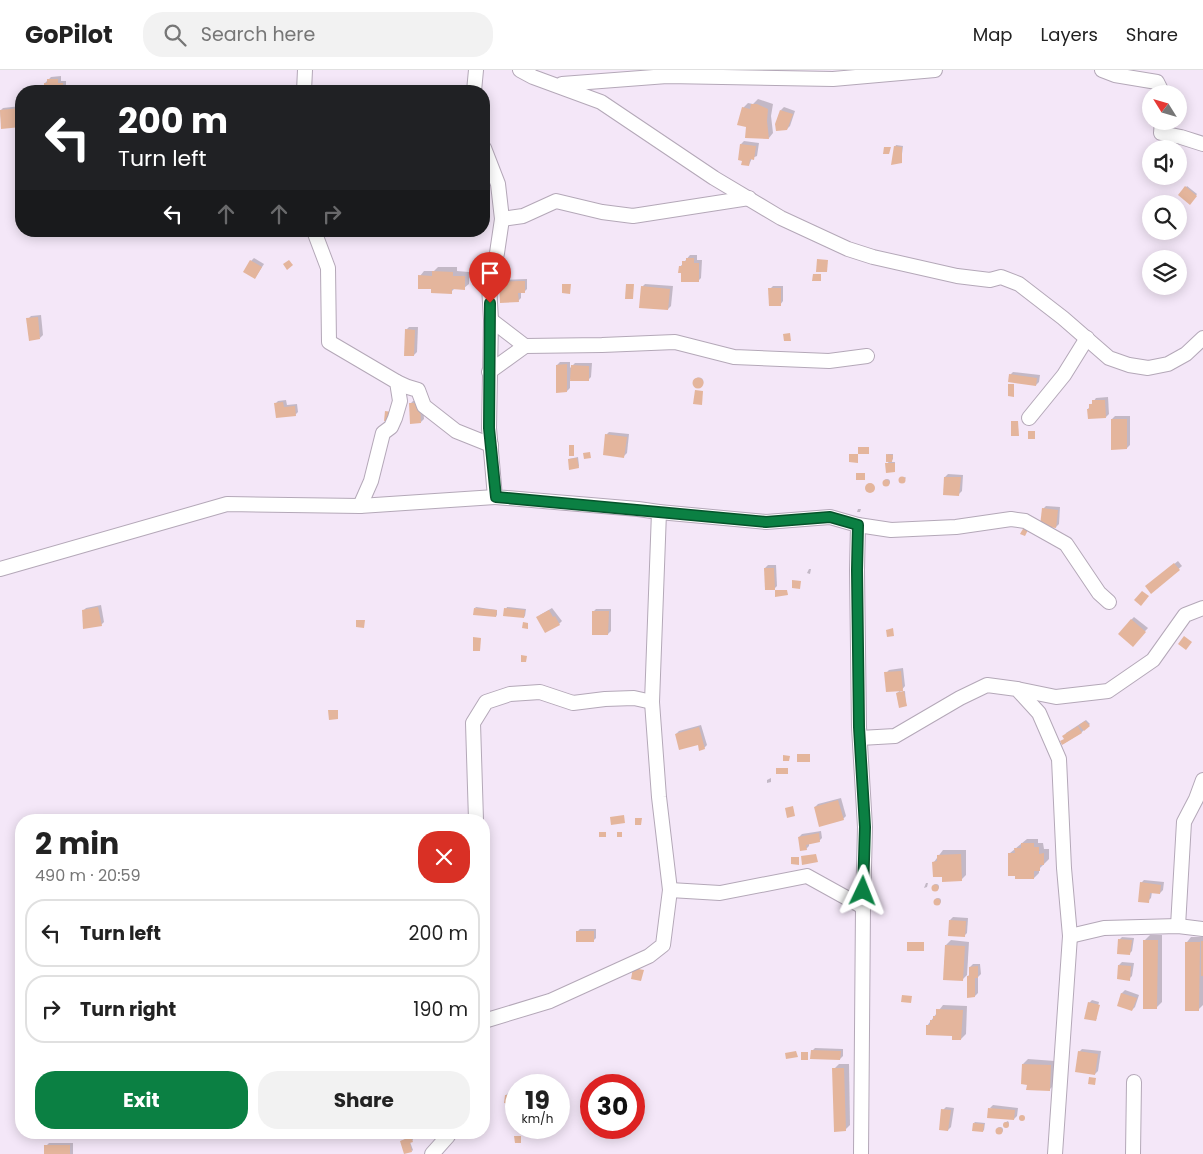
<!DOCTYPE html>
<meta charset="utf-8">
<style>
body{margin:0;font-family:Poppins,sans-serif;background:#f2f2f2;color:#222;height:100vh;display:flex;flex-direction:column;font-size:19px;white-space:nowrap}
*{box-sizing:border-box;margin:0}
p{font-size:16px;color:#767676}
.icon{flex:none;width:28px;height:28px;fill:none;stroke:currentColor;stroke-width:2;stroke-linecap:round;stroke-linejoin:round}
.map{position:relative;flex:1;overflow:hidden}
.side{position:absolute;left:15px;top:744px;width:475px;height:325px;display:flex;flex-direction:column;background:#fff;border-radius:20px;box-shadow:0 2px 12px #0003}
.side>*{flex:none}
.top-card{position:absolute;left:15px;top:15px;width:475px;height:152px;border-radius:20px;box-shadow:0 2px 12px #0003;background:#202124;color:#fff;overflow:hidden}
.needle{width:32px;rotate:307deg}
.controls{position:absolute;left:1142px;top:15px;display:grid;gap:10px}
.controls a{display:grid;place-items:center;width:45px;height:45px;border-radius:50%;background:#fff;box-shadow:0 2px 12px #0003;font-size:25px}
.speed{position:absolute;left:505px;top:1004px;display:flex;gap:10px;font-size:25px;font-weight:700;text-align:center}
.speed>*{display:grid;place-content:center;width:65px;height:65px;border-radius:50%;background:#fff;box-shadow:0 2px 12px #0003;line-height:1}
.speed small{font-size:12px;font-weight:400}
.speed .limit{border:8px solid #d22;background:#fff;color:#111}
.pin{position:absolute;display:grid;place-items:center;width:42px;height:42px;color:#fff;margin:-51px -21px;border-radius:50% 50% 50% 0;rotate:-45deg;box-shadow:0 0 5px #0007}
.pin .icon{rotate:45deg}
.me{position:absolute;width:55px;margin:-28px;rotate:2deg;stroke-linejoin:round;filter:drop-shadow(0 0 4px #0008)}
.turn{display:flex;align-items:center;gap:18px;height:105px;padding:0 20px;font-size:22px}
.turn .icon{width:65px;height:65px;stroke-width:2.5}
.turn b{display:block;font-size:35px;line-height:42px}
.lanes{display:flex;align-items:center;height:48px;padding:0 20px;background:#0003;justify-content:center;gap:25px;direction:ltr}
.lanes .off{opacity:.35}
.round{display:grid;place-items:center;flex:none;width:52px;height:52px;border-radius:20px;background:#f2f2f2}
.head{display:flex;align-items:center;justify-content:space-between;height:85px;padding:0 20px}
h1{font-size:30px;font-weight:700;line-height:38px}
.cta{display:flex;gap:10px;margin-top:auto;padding:10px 20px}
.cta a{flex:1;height:58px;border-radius:20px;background:#0b8043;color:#fff;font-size:20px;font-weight:700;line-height:58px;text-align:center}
.cta a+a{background:#f2f2f2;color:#222}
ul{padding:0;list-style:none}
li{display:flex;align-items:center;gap:15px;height:68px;margin:0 10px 8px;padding:0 10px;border:2px solid #e0e0e0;border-radius:20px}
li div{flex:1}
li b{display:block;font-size:19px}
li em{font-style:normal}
header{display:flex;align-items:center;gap:30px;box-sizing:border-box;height:70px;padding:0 25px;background:#fff;border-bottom:1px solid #e0e0e0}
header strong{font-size:24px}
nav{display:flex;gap:28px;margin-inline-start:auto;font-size:18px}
.search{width:350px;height:45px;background:#f2f2f2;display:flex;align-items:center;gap:12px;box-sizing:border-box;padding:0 18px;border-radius:20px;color:#767676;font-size:19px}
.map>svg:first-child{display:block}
.shadow{fill:#0003}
.building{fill:#e4b59c}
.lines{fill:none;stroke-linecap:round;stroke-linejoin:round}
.minor-casing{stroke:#b4a8b8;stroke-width:16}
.minor{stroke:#fff;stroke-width:14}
.route-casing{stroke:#07532c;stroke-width:12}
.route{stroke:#0b8043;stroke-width:9}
</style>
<header>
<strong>GoPilot</strong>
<div class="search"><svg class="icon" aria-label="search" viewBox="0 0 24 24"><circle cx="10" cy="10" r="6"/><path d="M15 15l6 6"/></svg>Search here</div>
<nav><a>Map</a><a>Layers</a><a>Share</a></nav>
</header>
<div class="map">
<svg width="1203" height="1084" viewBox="0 0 1203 1084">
<rect width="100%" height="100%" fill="#f4e7f8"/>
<g class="shadow">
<polygon points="61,6 61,11 66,11 66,21 45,21 45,13 51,7"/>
<polygon points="758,29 773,34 771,46 773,63 769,68 747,56 743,38 748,33 753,34"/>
<polygon points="21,36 21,55 2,58 0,41 3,38"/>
<polygon points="784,37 795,41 790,56 787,59 781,40"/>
<polygon points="744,71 759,73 757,86 752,88 749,95 743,90 741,74"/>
<polygon points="896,75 903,76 901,92 895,77"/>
<polygon points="1187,116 1197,124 1190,133 1180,125"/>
<polygon points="690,185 697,185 697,190 702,190 701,208 698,211 683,202 680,197"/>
<polygon points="254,188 264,194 255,208 251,191"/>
<polygon points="438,197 457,197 457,201 469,202 469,214 464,218 455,218 451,222 433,218 420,206 424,201 434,201"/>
<polygon points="527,209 527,219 524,222 521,222 521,228 518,231 501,213 504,210"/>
<polygon points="645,214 673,216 671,236 668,239 642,217"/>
<polygon points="773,216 783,216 783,231 780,235 770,219"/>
<polygon points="41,245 43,265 40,268 28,249 31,246"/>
<polygon points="409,257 418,257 417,282 414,285 406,260"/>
<polygon points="560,292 570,292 570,298 575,293 592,293 591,307 588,310 570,309 570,318 567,321 557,295"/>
<polygon points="1013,302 1040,305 1039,312 1036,315 1010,305"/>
<circle cx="699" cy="312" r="4.5"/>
<polygon points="1108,327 1109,344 1106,347 1088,339 1096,328"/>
<polygon points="286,330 287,335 297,334 298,342 295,345 275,334 278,331"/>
<polygon points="423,330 424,349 421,352 410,334 413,331"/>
<polygon points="1115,346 1130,346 1130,375 1127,378 1112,349"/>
<polygon points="609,362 629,364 627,383 624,386 606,365"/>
<polygon points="888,384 893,384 893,389 890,392 895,392 894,401 887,394 890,390 887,385"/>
<polygon points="578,387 579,396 578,397 569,389"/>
<polygon points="948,404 963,405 962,421 959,424 945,407"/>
<polygon points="905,407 906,408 901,412 900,410"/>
<circle cx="887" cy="412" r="3"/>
<circle cx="870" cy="418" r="4"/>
<polygon points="1046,436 1060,437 1059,454 1056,457 1043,439"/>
<polygon points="858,439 861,439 860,442 857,442"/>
<polygon points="1178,491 1182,496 1151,522 1149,514"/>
<polygon points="768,495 776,495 777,516 774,519 765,498"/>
<polygon points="809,499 811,499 810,504 807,503"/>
<polygon points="101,535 104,552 101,555 83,541 86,538"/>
<polygon points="476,537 497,540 497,545 496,546 475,538"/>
<polygon points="507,537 526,539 525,546 524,547 506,539"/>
<polygon points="552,538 562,551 559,554 540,545"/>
<polygon points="596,539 611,539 611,561 608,564 593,542"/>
<polygon points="1134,547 1148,558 1135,572 1131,550"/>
<polygon points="903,598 905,616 900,622 905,621 906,635 897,623 901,620 886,603 889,600"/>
<polygon points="1086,650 1090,654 1082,662 1063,674 1066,663"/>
<polygon points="701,655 707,675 704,678 698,673 676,664 679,661"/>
<polygon points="771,708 771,712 767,713 767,710"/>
<polygon points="841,728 846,746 843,749 815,737 818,734"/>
<polygon points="821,761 822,768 819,771 809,773 809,776 806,779 799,767 802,764"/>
<polygon points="1027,769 1038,769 1038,773 1043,773 1044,779 1049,779 1049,789 1039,799 1039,803 1034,808 1010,783"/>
<polygon points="943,780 966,780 966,805 961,810 943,806 934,792"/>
<polygon points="1144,810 1164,812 1163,820 1160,823 1152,822 1151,828 1148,831 1141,813"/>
<polygon points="926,813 928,813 927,817 924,818"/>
<circle cx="936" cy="817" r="3"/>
<circle cx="938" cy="831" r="3"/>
<polygon points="953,847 968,848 967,863 964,866 950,850"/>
<polygon points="580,859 596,859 596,868 593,871 577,862"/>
<polygon points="1150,865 1162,865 1162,932 1157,937 1145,870"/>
<polygon points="1122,867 1134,868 1132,881 1129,884 1119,870"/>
<polygon points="1191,867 1203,867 1203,935 1199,939 1187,872"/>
<polygon points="951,870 969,872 967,905 962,910 946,875"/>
<polygon points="1122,892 1134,893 1132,906 1129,909 1119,895"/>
<polygon points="973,894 980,894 981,904 978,907 978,923 975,926 968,906 970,904 970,897"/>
<polygon points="1125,920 1139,925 1135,937 1132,940 1118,935 1122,923"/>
<polygon points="1092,930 1099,932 1095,948 1097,948 1095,950 1089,933"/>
<polygon points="943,935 967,936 966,964 961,969 927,956"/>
<polygon points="815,978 843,979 843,986 840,989 812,981"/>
<polygon points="1082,979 1101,981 1098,1001 1095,1004 1079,982"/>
<polygon points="1028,989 1055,991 1054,1015 1049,1020 1028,1014 1023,994"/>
<polygon points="839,994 849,994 850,1055 845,1060 834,999"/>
<polygon points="509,1022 516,1023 516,1043 511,1043 511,1032 506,1025"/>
<polygon points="993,1035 1018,1038 1017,1046 1014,1049 990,1038"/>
<polygon points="946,1037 954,1038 951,1057 948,1060 943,1040"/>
<polygon points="1008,1051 1009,1053 1008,1055 1004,1056 1004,1053"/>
<polygon points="975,1052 985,1053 984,1060 983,1061 974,1053"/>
<circle cx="1000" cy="1060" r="3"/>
<polygon points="412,1066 413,1070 410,1072 413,1080 412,1081 401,1071"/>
<polygon points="49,1073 73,1073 73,1084 46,1084 46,1076"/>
</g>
<g class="building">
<polygon points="47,9 58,9 58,13 63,13 63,21 44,21 44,13 47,13"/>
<polygon points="751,34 757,34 768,39 767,51 769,69 745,68 746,57 737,55 742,37 750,39"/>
<polygon points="21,38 21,57 1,59 0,40"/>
<polygon points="780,40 793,44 787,60 776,61 775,54"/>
<polygon points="740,74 756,76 754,90 750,89 749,96 741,95 742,91 738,90"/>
<polygon points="894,76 902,77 902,93 891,95"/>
<polygon points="884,77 891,77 889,84 883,84"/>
<polygon points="1185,116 1197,126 1190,135 1178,125"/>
<polygon points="686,188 694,188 694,193 699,193 699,212 681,212 681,203 678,203 679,196 682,196 682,191 686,191"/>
<polygon points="817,189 828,190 827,202 816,202"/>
<polygon points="250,190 262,197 255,209 243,202"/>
<polygon points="289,190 293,195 287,200 283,194"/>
<polygon points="432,201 453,202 453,206 465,206 465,220 452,219 452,224 431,223 431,219 418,219 418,205 432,206"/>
<polygon points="813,204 821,204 821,211 812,211"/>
<polygon points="519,211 525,211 525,223 518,223 519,232 500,233 499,212"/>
<polygon points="562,214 571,214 570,224 562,223"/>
<polygon points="626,214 634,214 633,229 625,229"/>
<polygon points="641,216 670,219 668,240 639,238"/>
<polygon points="768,218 781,218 781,236 769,236"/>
<polygon points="38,247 40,269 29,271 26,248"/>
<polygon points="405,259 415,260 414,286 404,286"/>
<polygon points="790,263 791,271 784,271 783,264"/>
<polygon points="567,294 567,322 556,323 556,295"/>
<polygon points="571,295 589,296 589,311 570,311"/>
<polygon points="1009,304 1037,308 1036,316 1008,312"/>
<circle cx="698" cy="313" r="5.5"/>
<polygon points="1008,314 1014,314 1014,327 1008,326"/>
<polygon points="695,320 703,321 702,335 693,334"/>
<polygon points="1092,330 1105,330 1106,348 1088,349 1087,339 1089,339 1089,334 1092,334"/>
<polygon points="283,332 284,337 295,336 296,346 276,348 274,333"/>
<polygon points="409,333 420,333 421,353 410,354"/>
<polygon points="385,341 392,342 391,352 384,351"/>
<polygon points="1111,349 1127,349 1127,379 1111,380"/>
<polygon points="1011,351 1018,351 1019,366 1011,366"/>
<rect x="1028" y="361" width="7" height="8"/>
<polygon points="605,364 627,367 624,388 603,385"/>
<rect x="569" y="375" width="5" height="11"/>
<rect x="858" y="377" width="11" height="7"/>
<polygon points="590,382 591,388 584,389 583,383"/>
<polygon points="849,384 858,384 858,393 849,392"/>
<polygon points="886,384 893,385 892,392 886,392"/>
<polygon points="577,388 579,398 569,400 568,389"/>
<polygon points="885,393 895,393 895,402 886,403"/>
<rect x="856" y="403" width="9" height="7"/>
<circle cx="902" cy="410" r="3.5"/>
<polygon points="944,407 961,407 959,426 943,425"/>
<circle cx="886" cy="413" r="3.5"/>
<circle cx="870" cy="418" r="5"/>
<polygon points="1042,438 1058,440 1056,458 1040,456"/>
<polygon points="1024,457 1028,460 1025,466 1020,464"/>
<polygon points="1174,493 1180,500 1151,524 1145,516"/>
<polygon points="764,498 774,498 775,520 765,520"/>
<polygon points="792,510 801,511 800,519 792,518"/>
<polygon points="775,520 787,520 788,525 775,527"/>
<polygon points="1142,521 1149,526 1141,536 1134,530"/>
<polygon points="98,537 102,556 83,559 82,540"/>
<polygon points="474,538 497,540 496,547 473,545"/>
<polygon points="504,538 525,540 524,548 503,546"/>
<polygon points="549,540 553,547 555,546 560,555 545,563 536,547"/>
<polygon points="592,541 609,541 608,565 592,565"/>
<polygon points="1131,549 1146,562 1133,577 1118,564"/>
<polygon points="356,550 365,550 364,558 356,557"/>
<polygon points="523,552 528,553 528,559 522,558"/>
<polygon points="893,558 894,566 887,567 886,560"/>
<polygon points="1184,566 1192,572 1186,580 1178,574"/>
<polygon points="473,567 481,568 480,581 473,581"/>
<polygon points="521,585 527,586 526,592 521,592"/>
<polygon points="901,601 903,621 886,622 884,602"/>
<polygon points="904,621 907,636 899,638 896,623"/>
<polygon points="328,640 338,640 338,649 329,650"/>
<polygon points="1085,651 1090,656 1084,661 1079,655"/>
<polygon points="1078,656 1082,663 1062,675 1060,671 1064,669 1062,666"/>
<polygon points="699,657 705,679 699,681 698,675 679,680 675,664"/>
<rect x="797" y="684" width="13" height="8"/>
<polygon points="783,685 790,686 789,691 783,691"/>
<rect x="776" y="698" width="12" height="6"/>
<polygon points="838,730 844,750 819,757 814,737"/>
<polygon points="793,736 795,746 787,748 785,738"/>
<polygon points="624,745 625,753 611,755 610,747"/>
<polygon points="635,748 642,748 641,755 635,755"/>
<rect x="599" y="762" width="7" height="5"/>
<rect x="617" y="762" width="5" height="5"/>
<polygon points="819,763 820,772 806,775 807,780 800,781 798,767"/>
<polygon points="1021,773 1034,773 1034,777 1039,777 1039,784 1044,783 1044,795 1040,795 1040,801 1034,801 1034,809 1015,809 1015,806 1008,806 1008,783 1015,783 1014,778 1021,778"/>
<polygon points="816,784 818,792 802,795 801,786"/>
<polygon points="961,784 962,811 942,812 942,807 933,807 932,792 937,791 937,785"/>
<polygon points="791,787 799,787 799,795 791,794"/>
<polygon points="1140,812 1161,815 1160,824 1150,823 1149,833 1138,832"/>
<circle cx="935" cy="818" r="3.5"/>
<circle cx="937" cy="832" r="3.5"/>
<polygon points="949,850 966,851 965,867 948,866"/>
<rect x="576" y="861" width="18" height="11"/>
<polygon points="1118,869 1132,870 1130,885 1117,884"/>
<polygon points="1143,870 1158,870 1157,939 1143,939"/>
<rect x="1201" y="871" width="2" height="35"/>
<rect x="907" y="872" width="17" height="9"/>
<polygon points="1185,872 1200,872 1199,941 1185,941"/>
<polygon points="945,875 965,876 963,911 943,910"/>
<polygon points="1118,895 1131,896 1130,911 1117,909"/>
<polygon points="978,896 978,908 975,908 975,927 967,928 967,906 969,906 969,897"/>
<polygon points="633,898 644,900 641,911 631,909"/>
<polygon points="1121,923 1137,928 1132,941 1117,936"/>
<polygon points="902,925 912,926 911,933 901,932"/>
<polygon points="1088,932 1100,935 1096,951 1084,949"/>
<polygon points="936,939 963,940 961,970 952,970 952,966 926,965 926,955 930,955 930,950 933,950 933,946 936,946"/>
<polygon points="811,980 841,981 840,990 810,989"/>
<polygon points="796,981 798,987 786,989 785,983"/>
<polygon points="1078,981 1098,984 1095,1005 1075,1002"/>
<rect x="801" y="982" width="7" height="8"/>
<polygon points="1022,994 1051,995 1050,1021 1026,1020 1027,1015 1021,1014"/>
<polygon points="832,998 844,998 846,1061 834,1062"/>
<polygon points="1089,1007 1096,1008 1095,1015 1088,1014"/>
<polygon points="505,1025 516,1025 516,1044 510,1044 510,1034 504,1033"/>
<polygon points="988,1038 1015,1040 1014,1050 987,1048"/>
<polygon points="941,1039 951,1040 948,1061 939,1060"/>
<circle cx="1022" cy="1048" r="3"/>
<circle cx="1006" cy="1055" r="3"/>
<polygon points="973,1053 984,1054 983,1062 972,1061"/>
<circle cx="999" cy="1061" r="3.5"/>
<polygon points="514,1066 521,1066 521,1073 515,1073"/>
<polygon points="411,1067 413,1072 410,1073 412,1082 404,1084 400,1071"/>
<rect x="44" y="1075" width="26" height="9"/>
</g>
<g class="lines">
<defs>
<g id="minor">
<polyline points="520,0 533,7 601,32 714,108 781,148 848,179 873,187 957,206 990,210 1001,207 1019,214 1063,248 1109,288 1129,295 1148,298 1168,294 1186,284 1203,268"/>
<polyline points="1102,0 1115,5 1157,12 1163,24"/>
<polyline points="562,14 667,6 833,9 935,0"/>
<polyline points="304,21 305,0"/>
<polyline points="474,21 476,0"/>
<polyline points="1162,51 1161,63 1181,67 1203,74"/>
<polyline points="484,78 498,114 502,149 497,183 489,215 491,250 489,358 495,427 638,439 659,442 652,632 659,727 670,820 663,875 649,886 550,931 484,951"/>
<polyline points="502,149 523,146 556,131 602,142 633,146 749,128"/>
<polyline points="314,161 328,198 329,272 397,312 400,331 395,348 391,357 383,363 371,411 360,436"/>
<polyline points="491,250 525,276"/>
<polyline points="489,302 525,276 602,275 675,272 734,287 829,291 867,286"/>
<polyline points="397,312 408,317 418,320 424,336 456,361 491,375"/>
<polyline points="1029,348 1064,305 1087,268"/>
<polyline points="659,442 766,452 830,447 858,455 857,500 859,657 865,757 863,837 807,806 720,823 670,820"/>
<polyline points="858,455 891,460 956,457 1011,449 1025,451 1066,474 1099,523 1109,532"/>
<polyline points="0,499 227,434 360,436 495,427"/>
<polyline points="1017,619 1056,627 1108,621 1153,590 1185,545 1203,538"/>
<polyline points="860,668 895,666 960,628 987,615 1017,619 1039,643 1059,689 1064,798 1070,866 1055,1084"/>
<polyline points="476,750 473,653 486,632 510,624 540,622 573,633 605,629 634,628 652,632"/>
<polyline points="1178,856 1184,752 1196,729 1203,710"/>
<polyline points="1070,866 1104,858 1178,856 1203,859"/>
<polyline points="432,1084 448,1066 448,1062"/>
<polyline points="861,1084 863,837"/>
<polyline points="1133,1084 1134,1012"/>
</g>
</defs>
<use href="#minor" class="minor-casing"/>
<use href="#minor" class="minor"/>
</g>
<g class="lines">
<defs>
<polyline id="route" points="490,233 489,358 496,427 766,452 830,447 858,455 857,500 859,657 865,757 863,821"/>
</defs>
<use href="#route" class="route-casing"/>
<use href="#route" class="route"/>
</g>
</svg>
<div class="controls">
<a><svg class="needle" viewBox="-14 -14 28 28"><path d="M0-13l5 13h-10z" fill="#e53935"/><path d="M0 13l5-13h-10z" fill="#767676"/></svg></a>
<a><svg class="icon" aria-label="sound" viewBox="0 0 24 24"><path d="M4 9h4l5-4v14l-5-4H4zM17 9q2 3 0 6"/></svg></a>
<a><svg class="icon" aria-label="search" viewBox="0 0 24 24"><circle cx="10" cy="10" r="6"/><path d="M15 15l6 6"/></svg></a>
<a><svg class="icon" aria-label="layers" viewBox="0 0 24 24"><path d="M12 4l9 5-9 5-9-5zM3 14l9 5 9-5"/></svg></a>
</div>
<div class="speed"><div>19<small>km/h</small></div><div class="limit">30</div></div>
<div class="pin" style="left:490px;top:233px;background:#d93025"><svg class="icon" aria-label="arrive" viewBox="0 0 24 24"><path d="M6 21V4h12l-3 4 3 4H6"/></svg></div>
<svg class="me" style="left:863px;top:821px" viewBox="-20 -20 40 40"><path d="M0-17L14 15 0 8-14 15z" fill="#0b8043" stroke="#fff" stroke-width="4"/></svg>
<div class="top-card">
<div class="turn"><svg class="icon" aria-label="left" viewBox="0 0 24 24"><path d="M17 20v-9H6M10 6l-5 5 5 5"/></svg><div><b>200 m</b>Turn left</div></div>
<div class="lanes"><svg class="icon" aria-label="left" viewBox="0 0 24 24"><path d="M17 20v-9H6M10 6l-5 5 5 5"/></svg><svg class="icon off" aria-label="ahead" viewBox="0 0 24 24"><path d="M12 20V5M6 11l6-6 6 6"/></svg><svg class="icon off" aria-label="ahead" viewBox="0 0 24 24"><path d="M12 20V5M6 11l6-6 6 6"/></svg><svg class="icon off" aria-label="right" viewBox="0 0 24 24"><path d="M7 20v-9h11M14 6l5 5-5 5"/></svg></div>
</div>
<section class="side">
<div class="head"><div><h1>2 min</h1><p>490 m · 20:59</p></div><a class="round" style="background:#d93025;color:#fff"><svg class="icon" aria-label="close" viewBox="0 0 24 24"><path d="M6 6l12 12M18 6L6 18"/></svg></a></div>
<ul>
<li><svg class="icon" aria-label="left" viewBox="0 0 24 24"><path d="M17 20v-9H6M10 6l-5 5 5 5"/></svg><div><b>Turn left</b></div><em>200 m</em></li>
<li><svg class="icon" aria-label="right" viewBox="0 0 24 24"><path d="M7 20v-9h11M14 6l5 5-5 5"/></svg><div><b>Turn right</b></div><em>190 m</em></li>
</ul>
<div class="cta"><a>Exit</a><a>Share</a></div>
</section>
</div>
